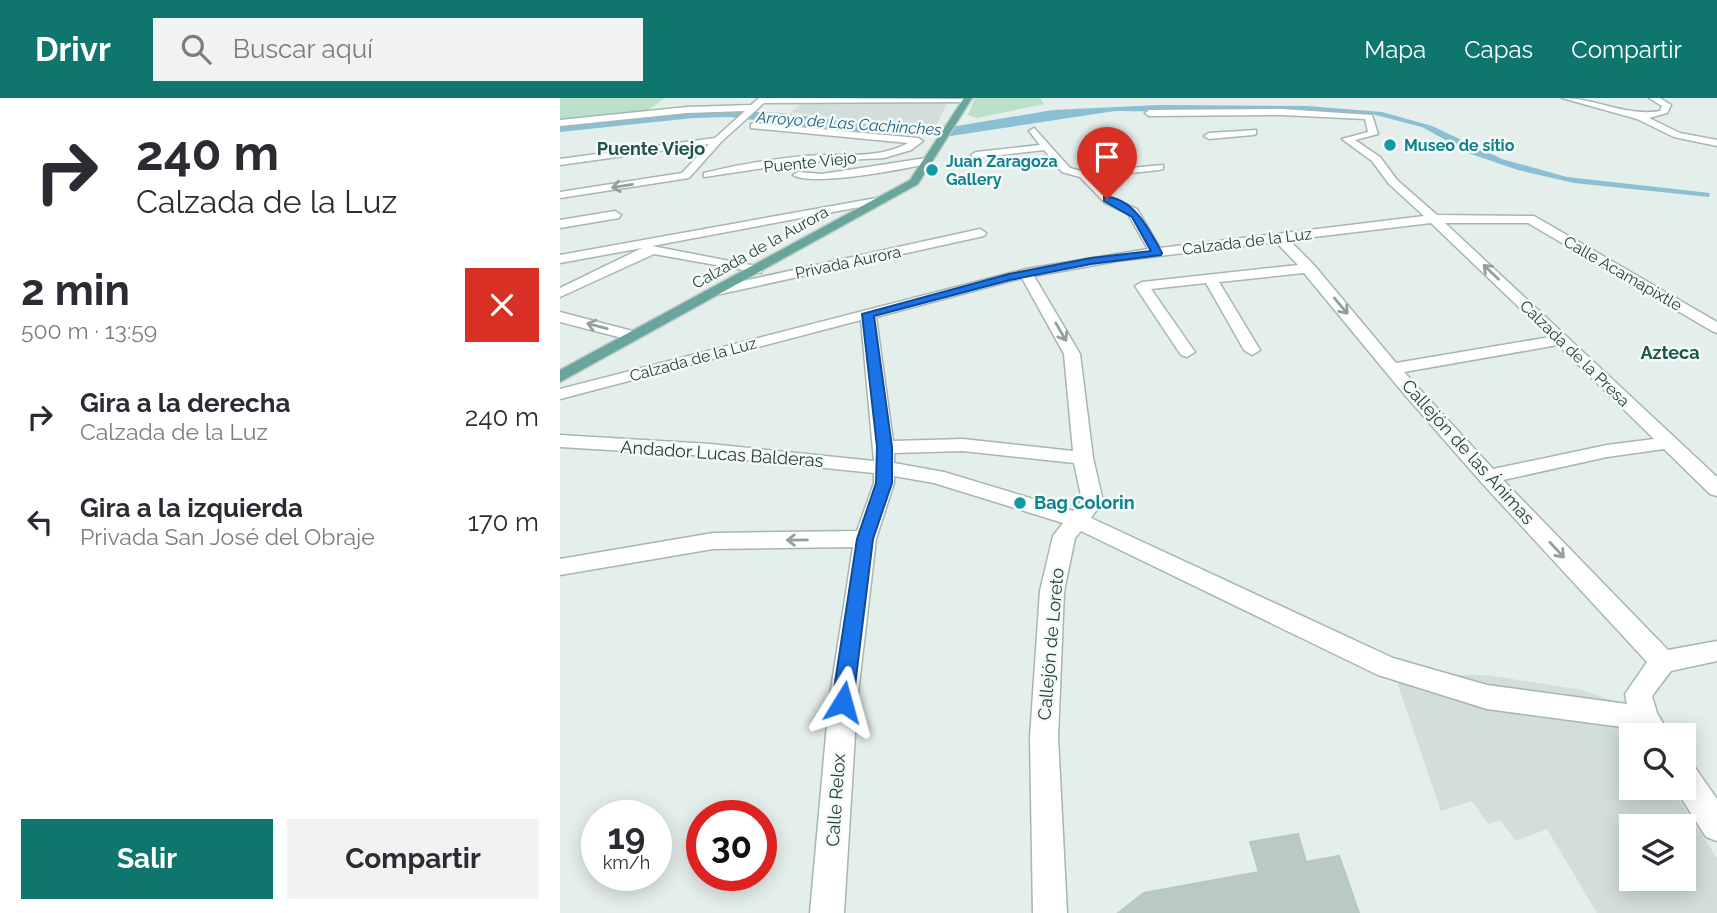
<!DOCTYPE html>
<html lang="es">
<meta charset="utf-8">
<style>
body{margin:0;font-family:Raleway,sans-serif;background:#f2f2f3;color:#2b2b33;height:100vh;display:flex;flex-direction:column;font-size:26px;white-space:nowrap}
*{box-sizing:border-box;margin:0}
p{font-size:23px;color:#7c7c81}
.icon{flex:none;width:38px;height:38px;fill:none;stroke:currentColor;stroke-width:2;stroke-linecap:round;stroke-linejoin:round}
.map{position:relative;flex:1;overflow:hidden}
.details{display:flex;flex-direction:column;background:#fff;width:560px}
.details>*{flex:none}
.guide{background:#fff;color:#2b2b33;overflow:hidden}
.buttons{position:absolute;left:1059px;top:625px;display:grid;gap:14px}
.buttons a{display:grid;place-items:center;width:77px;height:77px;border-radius:0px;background:#fff;box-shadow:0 4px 18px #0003;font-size:35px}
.speed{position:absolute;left:21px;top:702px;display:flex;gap:14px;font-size:35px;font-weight:700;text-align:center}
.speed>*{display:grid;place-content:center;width:91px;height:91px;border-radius:50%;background:#fff;box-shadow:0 4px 18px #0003;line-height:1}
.speed small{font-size:18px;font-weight:400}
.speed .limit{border:10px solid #d22;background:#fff;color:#111}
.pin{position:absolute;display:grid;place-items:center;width:60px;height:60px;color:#fff;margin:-72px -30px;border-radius:50% 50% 50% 0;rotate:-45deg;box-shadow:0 0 7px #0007}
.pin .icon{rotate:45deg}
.me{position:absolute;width:77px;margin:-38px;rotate:8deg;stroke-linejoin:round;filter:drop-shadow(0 0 5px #0008)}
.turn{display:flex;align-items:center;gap:24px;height:147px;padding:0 21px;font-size:32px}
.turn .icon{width:91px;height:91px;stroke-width:2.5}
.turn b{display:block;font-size:49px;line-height:60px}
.round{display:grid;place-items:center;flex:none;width:74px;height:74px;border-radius:0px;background:#f2f2f3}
.head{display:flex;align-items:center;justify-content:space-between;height:119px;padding:0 21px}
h1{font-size:42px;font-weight:700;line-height:52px}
.button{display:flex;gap:14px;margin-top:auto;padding:14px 21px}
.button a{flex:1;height:80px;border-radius:0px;background:#0f766e;color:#fff;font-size:28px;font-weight:700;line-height:80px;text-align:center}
.button a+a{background:#f2f2f3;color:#2b2b33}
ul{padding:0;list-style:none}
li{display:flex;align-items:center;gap:21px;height:105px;padding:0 21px}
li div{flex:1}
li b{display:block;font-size:26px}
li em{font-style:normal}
header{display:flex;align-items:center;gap:42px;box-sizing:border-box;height:98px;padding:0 35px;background:#0f766e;color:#fff}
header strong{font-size:33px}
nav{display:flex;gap:38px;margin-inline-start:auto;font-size:24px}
.search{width:490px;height:63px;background:#f2f2f3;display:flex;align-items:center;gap:18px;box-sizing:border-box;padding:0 24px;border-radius:0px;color:#7c7c81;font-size:26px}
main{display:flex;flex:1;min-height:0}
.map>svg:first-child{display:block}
.built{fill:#d2deda;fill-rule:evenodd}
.green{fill:#bcdfca}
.water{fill:#8bbfd4}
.building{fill:#b9c9c4;stroke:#b6c8c3;stroke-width:2}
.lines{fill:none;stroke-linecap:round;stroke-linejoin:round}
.minor-casing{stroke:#a6b6b3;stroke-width:3}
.major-casing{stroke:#c1cac8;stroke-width:3}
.minor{fill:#fff;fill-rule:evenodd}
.major{fill:#67a59d;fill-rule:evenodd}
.oneway{stroke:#90a09e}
.route{fill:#1a73e8;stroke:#114b97;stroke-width:2}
.culture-dot{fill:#0f9aa8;stroke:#f5faf8;stroke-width:2.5}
.labels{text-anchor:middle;stroke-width:5;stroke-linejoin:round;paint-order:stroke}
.far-water-label{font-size:16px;font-style:italic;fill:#1a617f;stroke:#f5faf8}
.far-culture-label{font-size:16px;font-weight:bold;fill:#0d838f;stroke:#f5faf8;text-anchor:start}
.far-street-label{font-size:16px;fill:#22403c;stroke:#f5faf8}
.far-quarter-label{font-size:18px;font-weight:bold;fill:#1d534d;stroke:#f5faf8}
.street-label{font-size:18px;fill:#22403c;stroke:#f5faf8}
.culture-label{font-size:18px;font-weight:bold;fill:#0d838f;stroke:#f5faf8;text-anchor:start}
</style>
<header>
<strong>Drivr</strong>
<div class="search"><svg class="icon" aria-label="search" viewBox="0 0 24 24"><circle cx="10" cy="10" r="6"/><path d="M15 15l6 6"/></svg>Buscar aquí</div>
<nav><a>Mapa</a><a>Capas</a><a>Compartir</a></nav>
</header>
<main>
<section class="details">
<div class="guide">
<div class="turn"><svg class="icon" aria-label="right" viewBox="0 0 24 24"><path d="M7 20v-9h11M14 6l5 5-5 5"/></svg><div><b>240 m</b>Calzada de la Luz</div></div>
</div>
<div class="head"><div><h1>2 min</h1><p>500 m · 13:59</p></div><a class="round" style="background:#d93025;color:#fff"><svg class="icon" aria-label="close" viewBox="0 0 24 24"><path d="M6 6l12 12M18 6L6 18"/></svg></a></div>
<ul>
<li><svg class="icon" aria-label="right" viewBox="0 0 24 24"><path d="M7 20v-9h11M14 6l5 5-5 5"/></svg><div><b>Gira a la derecha</b><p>Calzada de la Luz</p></div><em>240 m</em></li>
<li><svg class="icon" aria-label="left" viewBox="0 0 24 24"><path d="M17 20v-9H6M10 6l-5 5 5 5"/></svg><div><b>Gira a la izquierda</b><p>Privada San José del Obraje</p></div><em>170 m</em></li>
</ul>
<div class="button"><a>Salir</a><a>Compartir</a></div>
</section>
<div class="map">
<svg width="1157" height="815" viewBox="0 0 1157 815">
<rect width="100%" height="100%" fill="#e4eeeb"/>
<g class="built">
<polygon points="245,2 389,2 377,26 309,25 231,14"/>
<path d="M836,565l32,12h59l95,15 52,18 9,20 -9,2 2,5h-5v53h40l46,70v55h-120l-50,-84 -31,12 -16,-21 -12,4 -16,-23 -31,10 -44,-129zM1071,728h53v52h-53z"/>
</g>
<g class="green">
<polygon points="0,0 104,0 86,14 0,24"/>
<polygon points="415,0 480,0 484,6 417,20 408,17"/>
</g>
<polygon class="water" points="599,7 748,8 822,14 872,28 942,61 1007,79 1150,95 1149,99 1014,85 958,72 911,56 862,29 812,16 555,13 384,39 257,30 170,19 133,20 0,34 0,27 124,13 179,13 223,15 301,26 379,31 493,12"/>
<polygon class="building" points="738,736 746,764 779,758 799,815 558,815 584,795 699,774 690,744"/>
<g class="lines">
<defs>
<g id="minor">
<polygon points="199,0 412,1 408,4 204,5 161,44 129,80 0,100 0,94 122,75 149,46 0,67 0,61 155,40 185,13 127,15 0,28 0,22 127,9 191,7"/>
<path d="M1002,0c34,0 64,19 98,13l2,-5 -13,-8h11l11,7 -4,8 -18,5 31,15 37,7v6l-43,-9 -37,-18z"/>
<path d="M722,11l90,6 6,19 -23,6 25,17 17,23 40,35 97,1 183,106v11l-5,-2 -184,-108h-83l272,254v19l-7,-2 -46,-45 -57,8 -104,23 165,170 49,-9v20l-46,10 -19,25 5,17 13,22h-30l-3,-6 -150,-20 -109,-34 -297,-144 -6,7 -11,53 -6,146 9,176h-34l-3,-176 10,-146 13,-55 10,-13 -129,-40 -40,-7v7l-18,56 -19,163 -13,211h-34l19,-211 24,-155 -140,2 -153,26v-16l153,-26 144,-2 17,-48v-10l-164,-17 -150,-9v-12l150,9 164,17 -13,-141 -301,79v-10l466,-120 122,-20 -20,-35 -23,-11 -25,-26 -18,-5 -18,-22 -68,8 -5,-3 5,-3 64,-7 -11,-14 5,-3 36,40 15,4 78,-7v4l-4,1 -67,7 21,22 24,10 23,39 264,-32 -35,-32 -17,-23 -30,-22 26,-7 -3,-13 -83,-4 -133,1 -4,-3 4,-3zM871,125l119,114 -154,26 -82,-98 -25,-25zM716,144l22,23 -156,17 -7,4 46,69 6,2 8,-5 -44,-63 55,-6 38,67 8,5 8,-5 -41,-68 85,-9 100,121 77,88 166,180 -22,32 2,10 -140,-19 -94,-27 -302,-140 12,-17 -10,-43 -13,-104 -46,-78 83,-15zM462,180l42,76 9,97 -110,-12 -70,2 -17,-124zM998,247l96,94 -47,6 -114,24 -89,-97zM403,353l111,12 8,37 -9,11 -129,-39 -50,-9v-10z"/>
<path d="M194,25l164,15 5,3 -12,9 -27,8 -79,4 -101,15v-4c33,-8 68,-14 102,-17 33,-3 72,4 102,-13l-157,-15v-4z"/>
<polygon points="696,32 696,36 693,37 649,41 644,38 649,35"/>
<path d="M366,60l4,1v4c-25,6 -119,24 -137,12l5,-3 24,2z"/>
<polygon points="322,99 326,100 326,104 92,148 201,169 201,175 94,156 0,199 0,190 82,150 0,165 0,157"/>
<polygon points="55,113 61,117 59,120 0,130 0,122"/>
<polygon points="420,131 426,135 424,138 156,197 149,193 156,189"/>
<polygon points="0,214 80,235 82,238 74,243 0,224"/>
<polygon points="1124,664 1134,668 1157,701 1157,743 1146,739 1115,690 1124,690"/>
</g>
<polygon id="major" points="404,0 412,0 358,86 0,284 0,272 350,82"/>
</defs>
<use href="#minor" class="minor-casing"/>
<use href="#major" class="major-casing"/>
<use href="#minor" class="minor"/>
<use href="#major" class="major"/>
</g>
<defs><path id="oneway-shaft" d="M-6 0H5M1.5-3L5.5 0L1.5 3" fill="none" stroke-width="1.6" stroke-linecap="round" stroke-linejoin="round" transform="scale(1.75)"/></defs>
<g class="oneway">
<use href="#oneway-shaft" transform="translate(62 88) rotate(171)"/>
<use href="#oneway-shaft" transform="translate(931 174) rotate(-136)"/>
<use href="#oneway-shaft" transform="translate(781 208) rotate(50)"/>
<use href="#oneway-shaft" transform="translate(37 228) rotate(-165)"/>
<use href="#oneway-shaft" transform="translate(501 234) rotate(60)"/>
<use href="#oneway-shaft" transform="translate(237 442) rotate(179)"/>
<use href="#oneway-shaft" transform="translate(997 452) rotate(47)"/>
</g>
<path class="route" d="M544,99c29,-1 46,34 58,56l-1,2 -70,9 -81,16 -136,36 18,131v36l-19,56 -20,163 -3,6 -7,3 -8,-3 -3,-6 25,-163 19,-56 1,-36 -15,-133 147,-40 82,-16 60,-7 -19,-34 -28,-16z"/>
<g class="culture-dot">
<circle cx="830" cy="47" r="7"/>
<circle cx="372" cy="72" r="7"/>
<circle cx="460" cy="405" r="7"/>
</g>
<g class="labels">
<g class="far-water-label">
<text transform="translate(289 25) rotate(4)" y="6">Arroyo de Las Cachinches</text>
</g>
<g class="far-culture-label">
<text x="844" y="53">Museo de sitio</text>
<text x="386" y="69">Juan Zaragoza<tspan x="386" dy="18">Gallery</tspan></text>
</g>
<g class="far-street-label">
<text transform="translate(250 64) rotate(-6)" y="6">Puente Viejo</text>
<text transform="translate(687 143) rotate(-7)" y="6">Calzada de la Luz</text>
<text transform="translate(200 149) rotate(-29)" y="6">Calzada de la Aurora</text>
<text transform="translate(288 164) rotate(-12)" y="6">Privada Aurora</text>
<text transform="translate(1063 175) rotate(30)" y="6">Calle Acamapixtle</text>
<text transform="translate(1015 255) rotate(44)" y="6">Calzada de la Presa</text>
<text transform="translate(133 261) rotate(-15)" y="6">Calzada de la Luz</text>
</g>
<g class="far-quarter-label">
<text x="91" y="57">Puente Viejo</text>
<text x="1110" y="261">Azteca</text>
</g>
<g class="street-label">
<text transform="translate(908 354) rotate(48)" y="6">Callejón de las Ánimas</text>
<text transform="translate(162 356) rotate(4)" y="6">Andador Lucas Balderas</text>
<text transform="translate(491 546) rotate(-85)" y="6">Callejón de Loreto</text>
<text transform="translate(276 702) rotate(-86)" y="6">Calle Relox</text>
</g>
<g class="culture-label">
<text x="474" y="411">Bag Colorin</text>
</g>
</g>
</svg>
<div class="buttons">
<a><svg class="icon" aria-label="search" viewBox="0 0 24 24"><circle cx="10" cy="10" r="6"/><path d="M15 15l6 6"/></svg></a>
<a><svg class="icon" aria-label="layers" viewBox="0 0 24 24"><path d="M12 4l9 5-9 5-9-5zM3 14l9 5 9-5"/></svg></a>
</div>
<div class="speed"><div>19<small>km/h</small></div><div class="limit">30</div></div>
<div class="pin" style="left:547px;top:101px;background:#d93025"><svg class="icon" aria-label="arrive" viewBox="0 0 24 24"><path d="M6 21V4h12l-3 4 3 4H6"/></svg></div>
<svg class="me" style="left:283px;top:604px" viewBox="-20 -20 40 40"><path d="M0-17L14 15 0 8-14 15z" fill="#1a73e8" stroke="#fff" stroke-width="4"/></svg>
</div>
</main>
